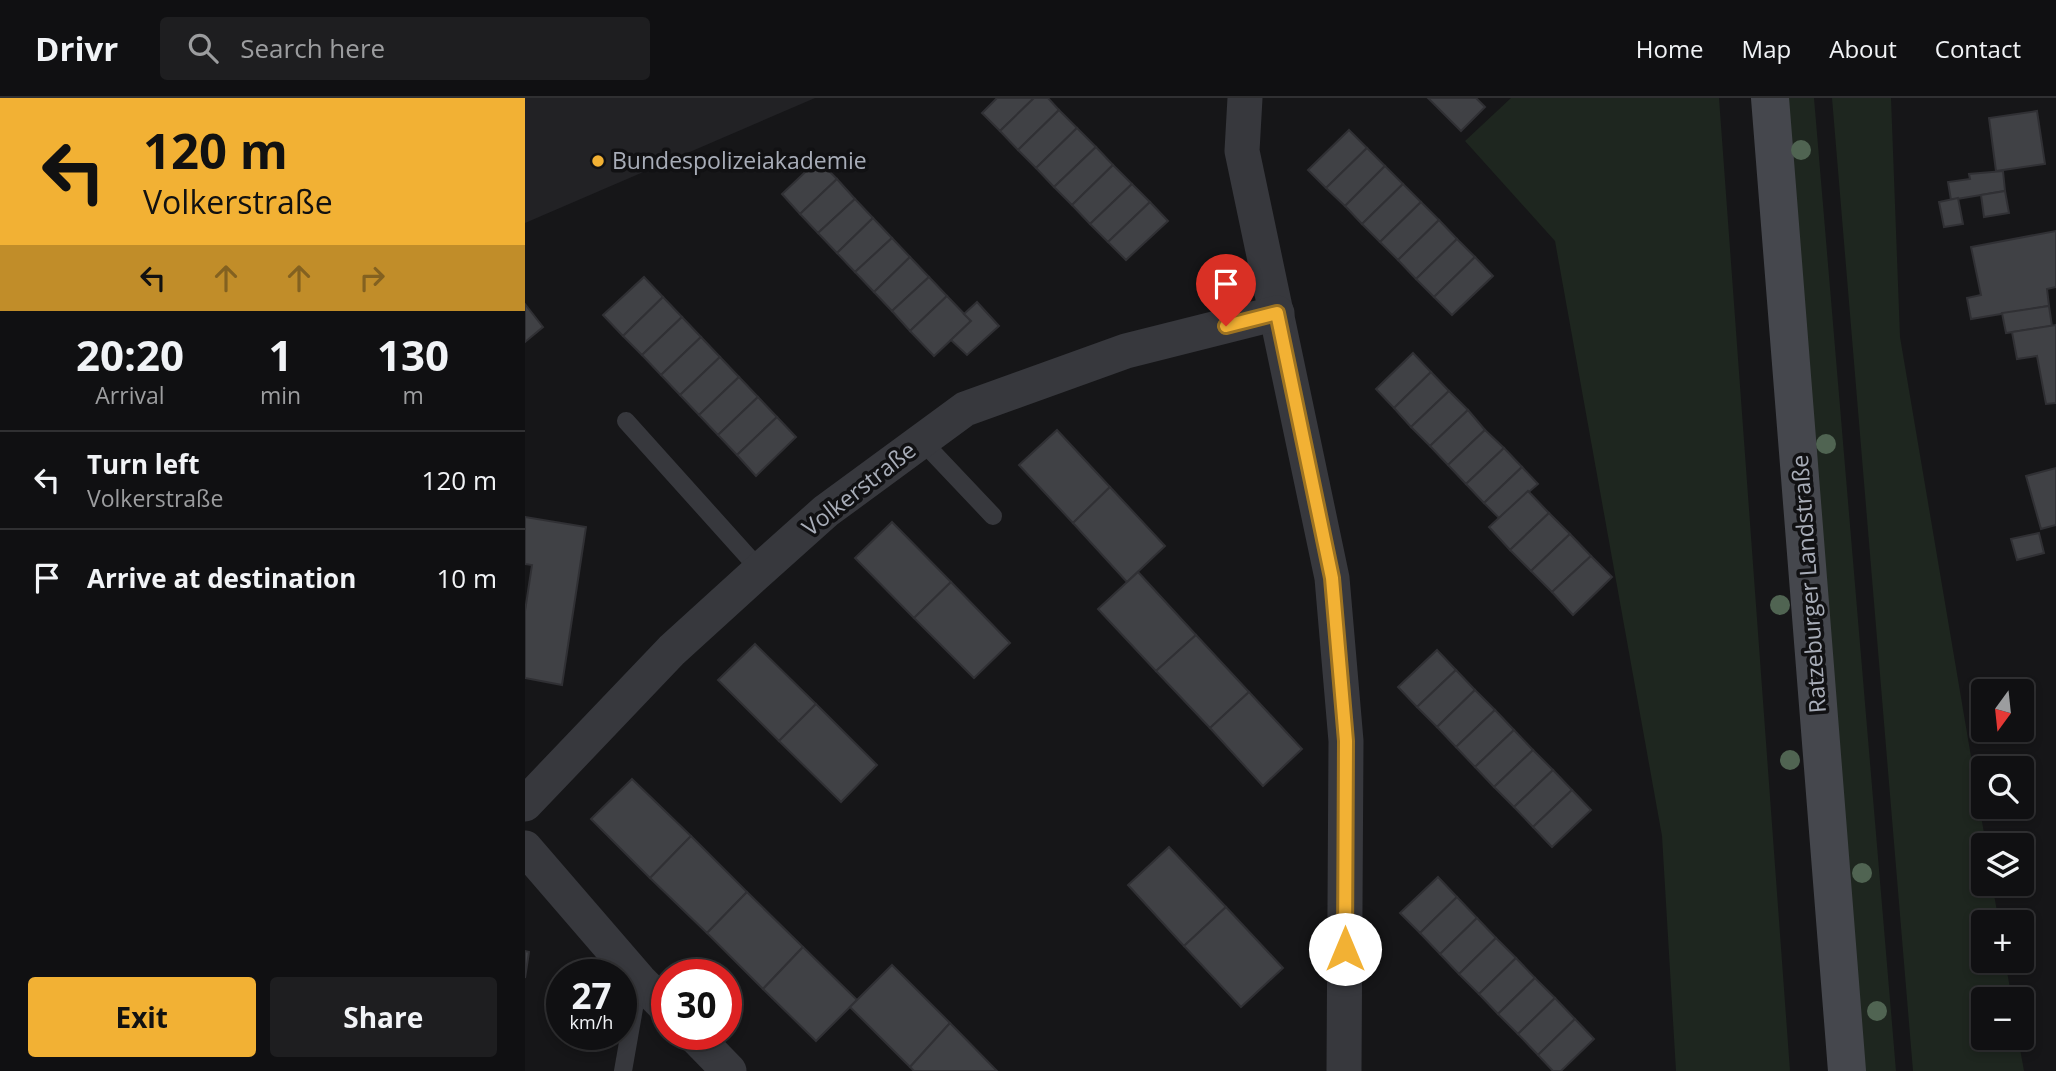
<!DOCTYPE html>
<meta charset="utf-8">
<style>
body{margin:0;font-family:"Open Sans",sans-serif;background:#1e1e20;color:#f1f3f6;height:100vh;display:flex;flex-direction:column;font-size:26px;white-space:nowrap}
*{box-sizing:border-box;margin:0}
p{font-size:23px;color:#9c9d9f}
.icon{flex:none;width:38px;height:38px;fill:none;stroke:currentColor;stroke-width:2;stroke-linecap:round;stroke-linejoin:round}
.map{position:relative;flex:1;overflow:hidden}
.panel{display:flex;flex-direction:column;background:#101012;width:525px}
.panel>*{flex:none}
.hud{background:#f2b134;color:#111;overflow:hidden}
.needle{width:46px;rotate:195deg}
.buttons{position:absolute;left:1446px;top:581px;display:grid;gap:14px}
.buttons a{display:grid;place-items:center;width:63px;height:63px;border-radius:7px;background:#101012;box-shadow:0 4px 10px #0003,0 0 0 2px #303032;font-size:35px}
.speed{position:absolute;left:21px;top:861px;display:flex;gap:14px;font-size:35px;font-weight:700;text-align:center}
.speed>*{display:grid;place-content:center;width:91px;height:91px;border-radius:50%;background:#101012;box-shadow:0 4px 10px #0003,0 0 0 2px #303032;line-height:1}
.speed small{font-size:18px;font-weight:400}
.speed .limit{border:10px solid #d22;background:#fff;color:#111}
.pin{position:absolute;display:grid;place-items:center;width:60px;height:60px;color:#fff;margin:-72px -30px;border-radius:50% 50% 50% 0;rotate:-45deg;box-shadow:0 0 7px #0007}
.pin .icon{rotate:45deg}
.me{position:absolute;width:77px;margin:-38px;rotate:0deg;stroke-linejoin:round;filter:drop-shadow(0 0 5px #0008)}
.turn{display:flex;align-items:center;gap:24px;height:147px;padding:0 28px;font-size:32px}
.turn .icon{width:91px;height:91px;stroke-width:2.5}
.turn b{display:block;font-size:49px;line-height:60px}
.lanes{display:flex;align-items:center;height:66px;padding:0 28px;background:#0003;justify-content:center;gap:35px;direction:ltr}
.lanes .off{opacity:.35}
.eta{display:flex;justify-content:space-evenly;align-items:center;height:119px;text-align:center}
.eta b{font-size:42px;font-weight:700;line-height:49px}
.button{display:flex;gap:14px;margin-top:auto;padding:14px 28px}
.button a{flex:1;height:80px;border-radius:7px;background:#f2b134;color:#111;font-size:28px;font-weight:700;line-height:80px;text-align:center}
.button a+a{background:#1e1e20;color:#f1f3f6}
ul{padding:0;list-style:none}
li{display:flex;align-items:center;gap:21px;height:98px;padding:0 28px;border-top:2px solid #303032}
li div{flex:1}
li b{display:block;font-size:26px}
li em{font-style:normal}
header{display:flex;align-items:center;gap:42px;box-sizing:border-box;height:98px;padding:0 35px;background:#101012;border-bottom:2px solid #303032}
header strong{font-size:33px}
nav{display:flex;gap:38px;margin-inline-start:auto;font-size:24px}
.search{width:490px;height:63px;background:#1e1e20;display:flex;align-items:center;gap:18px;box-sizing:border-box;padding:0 24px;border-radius:7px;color:#9c9d9f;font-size:26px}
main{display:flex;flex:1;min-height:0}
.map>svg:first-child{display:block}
.built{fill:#222225}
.green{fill:#1e261f}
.building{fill:#404145;stroke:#303034;stroke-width:2}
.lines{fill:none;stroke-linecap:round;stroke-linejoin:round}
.service{stroke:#37383d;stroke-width:18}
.minor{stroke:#37383d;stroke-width:35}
.secondary{stroke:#45474d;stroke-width:38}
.tree{fill:#506452}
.route-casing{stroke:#9d7322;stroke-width:18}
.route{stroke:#f2b134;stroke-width:12}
.poi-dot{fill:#f2b134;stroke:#111113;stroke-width:2.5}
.labels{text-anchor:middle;stroke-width:7;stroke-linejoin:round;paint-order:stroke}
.poi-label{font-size:23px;fill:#a8adb8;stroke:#111113;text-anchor:start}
.street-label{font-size:23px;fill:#a8adb8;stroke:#111113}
</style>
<header>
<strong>Drivr</strong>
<div class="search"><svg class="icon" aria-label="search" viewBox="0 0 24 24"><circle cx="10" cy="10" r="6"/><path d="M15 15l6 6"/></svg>Search here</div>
<nav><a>Home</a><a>Map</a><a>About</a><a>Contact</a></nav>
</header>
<main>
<section class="panel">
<div class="hud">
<div class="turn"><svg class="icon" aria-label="left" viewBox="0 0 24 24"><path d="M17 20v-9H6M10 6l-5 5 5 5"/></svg><div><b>120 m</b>Volkerstraße</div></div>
<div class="lanes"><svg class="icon" aria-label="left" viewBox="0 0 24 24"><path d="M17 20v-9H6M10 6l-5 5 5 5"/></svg><svg class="icon off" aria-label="ahead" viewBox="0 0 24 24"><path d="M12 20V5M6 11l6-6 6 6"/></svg><svg class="icon off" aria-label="ahead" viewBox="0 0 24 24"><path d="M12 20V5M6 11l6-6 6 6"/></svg><svg class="icon off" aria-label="right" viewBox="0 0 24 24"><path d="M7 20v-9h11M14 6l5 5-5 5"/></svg></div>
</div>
<div class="eta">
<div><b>20:20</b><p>Arrival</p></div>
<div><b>1</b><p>min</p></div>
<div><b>130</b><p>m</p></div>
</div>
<ul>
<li><svg class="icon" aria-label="left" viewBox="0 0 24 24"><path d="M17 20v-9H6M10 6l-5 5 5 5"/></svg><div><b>Turn left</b><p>Volkerstraße</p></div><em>120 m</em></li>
<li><svg class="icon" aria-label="arrive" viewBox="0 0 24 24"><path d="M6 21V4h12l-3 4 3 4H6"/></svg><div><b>Arrive at destination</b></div><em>10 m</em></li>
</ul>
<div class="button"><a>Exit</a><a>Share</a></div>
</section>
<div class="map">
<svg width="1531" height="973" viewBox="0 0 1531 973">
<rect width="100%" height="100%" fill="#161618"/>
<polygon class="built" points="0,0 290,0 0,125"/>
<g class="green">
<polygon points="986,0 1194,0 1265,973 1151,973 1137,738 1030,143 940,43"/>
<polygon points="1261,0 1289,0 1371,973 1339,973"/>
<polygon points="1307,0 1366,0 1375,239 1461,747 1458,747 1458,786 1467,786 1474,824 1458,824 1458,863 1480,863 1487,901 1458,901 1458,940 1493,940 1499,973 1388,973"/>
</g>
<g class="building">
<polygon points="472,0 509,0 475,33 457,15"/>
<polygon points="509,0 523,0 534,12 493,52 475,33"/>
<polygon points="903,0 951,0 960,9 936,33"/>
<polygon points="534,12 552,30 511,70 493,52"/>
<polygon points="1512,13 1520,66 1471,73 1464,20"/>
<polygon points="552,30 571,49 529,89 511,70"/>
<polygon points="824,32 842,50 801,90 783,72"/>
<polygon points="571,49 588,67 547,107 529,89"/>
<polygon points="842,50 860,68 820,108 801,90"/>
<polygon points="293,62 312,81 275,116 257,96"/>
<polygon points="588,67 607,86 565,126 547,107"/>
<polygon points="860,68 878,86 837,126 820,108"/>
<polygon points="1478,73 1480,93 1426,102 1423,84 1445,81 1444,76"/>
<polygon points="312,81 330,101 293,135 275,116"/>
<polygon points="607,86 625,104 583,144 565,126"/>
<polygon points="878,86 896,104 855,144 837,126"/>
<polygon points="1480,93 1484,115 1459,119 1456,97"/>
<polygon points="1433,100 1438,126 1419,129 1414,104"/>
<polygon points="330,101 348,120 312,155 293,135"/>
<polygon points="625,104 643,123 601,162 583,144"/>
<polygon points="896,104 914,122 873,162 855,144"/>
<polygon points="348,120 367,140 330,174 312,155"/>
<polygon points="914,122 932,141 891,181 873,162"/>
<polygon points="1531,133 1531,189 1522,191 1524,208 1446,221 1442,200 1456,197 1446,149"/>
<polygon points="367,140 385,159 349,194 330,174"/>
<polygon points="932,141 950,159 909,199 891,181"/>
<polygon points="385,159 404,179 367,213 349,194"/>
<polygon points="950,159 968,178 927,217 909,199"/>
<polygon points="119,179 138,199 98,238 78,217"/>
<polygon points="404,179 422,198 385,233 367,213"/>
<polygon points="422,198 446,223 409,258 385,233"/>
<polygon points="138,199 157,219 117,257 98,238"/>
<polygon points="452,204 474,228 442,257 426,242 446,223 439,216"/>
<polygon points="0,206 18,229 0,244"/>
<polygon points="1524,208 1527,228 1481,235 1477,215"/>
<polygon points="157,219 176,239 136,277 117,257"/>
<polygon points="1531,227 1531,305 1521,306 1512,258 1492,261 1487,234"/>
<polygon points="176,239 195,259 155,297 136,277"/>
<polygon points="888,255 906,274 869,310 851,291"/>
<polygon points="195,259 214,279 174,317 155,297"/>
<polygon points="906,274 924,293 886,329 869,310"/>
<polygon points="214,279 233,299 193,337 174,317"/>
<polygon points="924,293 943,312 905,348 886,329"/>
<polygon points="233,299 252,319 212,357 193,337"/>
<polygon points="943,312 960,332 923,367 905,348"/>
<polygon points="252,319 271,339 231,378 212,357"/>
<polygon points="532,332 585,389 548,425 494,367"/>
<polygon points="960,332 979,350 941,386 923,367"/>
<polygon points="979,350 997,369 959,405 941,386"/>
<polygon points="997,369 1013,386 974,420 959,405"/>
<polygon points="1531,370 1531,427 1516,431 1501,378"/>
<polygon points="585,389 640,448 602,484 548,425"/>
<polygon points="1003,393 1024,415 985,452 964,429"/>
<polygon points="1024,415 1045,436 1006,473 985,452"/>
<polygon points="0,419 61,429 37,587 0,580 0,513 7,467 0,466"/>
<polygon points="367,424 426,484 389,520 330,460"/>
<polygon points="1514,435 1519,455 1492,462 1486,441"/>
<polygon points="1045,436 1066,458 1027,494 1006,473"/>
<polygon points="1066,458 1087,479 1048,517 1027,494"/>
<polygon points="613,474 671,537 631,573 573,511"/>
<polygon points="426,484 485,545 449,580 389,520"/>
<polygon points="671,537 724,594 685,630 631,573"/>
<polygon points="230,546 291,606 254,643 193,582"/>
<polygon points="912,552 931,572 892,609 873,589"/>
<polygon points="931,572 950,592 912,629 892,609"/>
<polygon points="950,592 970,612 931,649 912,629"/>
<polygon points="724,594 777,651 738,688 685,630"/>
<polygon points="291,606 352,667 316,704 254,643"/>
<polygon points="970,612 989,632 950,669 931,649"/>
<polygon points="989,632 1008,652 969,689 950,669"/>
<polygon points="1008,652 1028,672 989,709 969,689"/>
<polygon points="1028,672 1047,692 1008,729 989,709"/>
<polygon points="107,681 166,738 125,780 66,721"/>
<polygon points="1047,692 1066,712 1027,749 1008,729"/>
<polygon points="166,738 222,794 182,835 125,780"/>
<polygon points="644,749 701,809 659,848 603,787"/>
<polygon points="913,779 932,799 895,835 875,815"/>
<polygon points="222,794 278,849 238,891 182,835"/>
<polygon points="932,799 952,820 915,856 895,835"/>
<polygon points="701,809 758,870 716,909 659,848"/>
<polygon points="952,820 971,840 934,876 915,856"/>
<polygon points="971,840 991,860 954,896 934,876"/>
<polygon points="278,849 332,902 291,943 238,891"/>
<polygon points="0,853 4,854 0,880"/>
<polygon points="991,860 1010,880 973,916 954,896"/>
<polygon points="367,867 425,925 385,969 325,909"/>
<polygon points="1010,880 1030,900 993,936 973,916"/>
<polygon points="1030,900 1050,921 1013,957 993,936"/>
<polygon points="1050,921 1069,941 1036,973 1028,973 1013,957"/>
<polygon points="425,925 472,973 389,973 385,969"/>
</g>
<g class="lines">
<g class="service">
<polyline points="101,323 235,472"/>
<polyline points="397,343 468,418"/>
<polyline points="98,973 114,882"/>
</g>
<g class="minor">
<polyline points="720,0 717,53 807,480 821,643 819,973"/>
<polyline points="0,706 147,552 235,472 301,413 440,311 601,253 752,215"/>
<polyline points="0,750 114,882 142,910"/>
<polyline points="168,936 204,973"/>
</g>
<polyline class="secondary" points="1245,0 1322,973"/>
</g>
<g class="tree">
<circle cx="1276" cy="52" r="10"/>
<circle cx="1301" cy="346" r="10"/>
<circle cx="1255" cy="507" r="10"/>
<circle cx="1265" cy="662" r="10"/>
<circle cx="1337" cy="775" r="10"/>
<circle cx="1352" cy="913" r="10"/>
</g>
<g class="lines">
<defs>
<polyline id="route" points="701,228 752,215 807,480 821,643 820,851"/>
</defs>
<use href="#route" class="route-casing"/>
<use href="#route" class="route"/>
</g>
<circle class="poi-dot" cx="73" cy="63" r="7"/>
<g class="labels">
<g class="poi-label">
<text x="87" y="71">Bundespolizeiakademie</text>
</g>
<g class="street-label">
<text transform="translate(334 391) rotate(-38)" y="8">Volkerstraße</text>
<text transform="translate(1284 486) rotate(-94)" y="8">Ratzeburger Landstraße</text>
</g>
</g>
</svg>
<div class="buttons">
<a><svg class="needle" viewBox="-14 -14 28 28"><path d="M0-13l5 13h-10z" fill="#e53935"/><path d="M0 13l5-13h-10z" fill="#9c9d9f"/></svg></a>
<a><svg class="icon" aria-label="search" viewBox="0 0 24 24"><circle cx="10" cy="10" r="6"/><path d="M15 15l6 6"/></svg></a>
<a><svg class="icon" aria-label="layers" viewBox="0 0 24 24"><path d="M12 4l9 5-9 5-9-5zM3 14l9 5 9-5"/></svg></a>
<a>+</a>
<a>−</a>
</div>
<div class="speed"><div>27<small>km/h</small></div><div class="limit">30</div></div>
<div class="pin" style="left:701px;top:228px;background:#d93025"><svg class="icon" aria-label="arrive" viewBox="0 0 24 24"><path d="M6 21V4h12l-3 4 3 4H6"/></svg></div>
<svg class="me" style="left:820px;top:851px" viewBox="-20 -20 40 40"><circle r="19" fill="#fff"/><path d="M0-13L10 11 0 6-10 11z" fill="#f2b134"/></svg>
</div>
</main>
